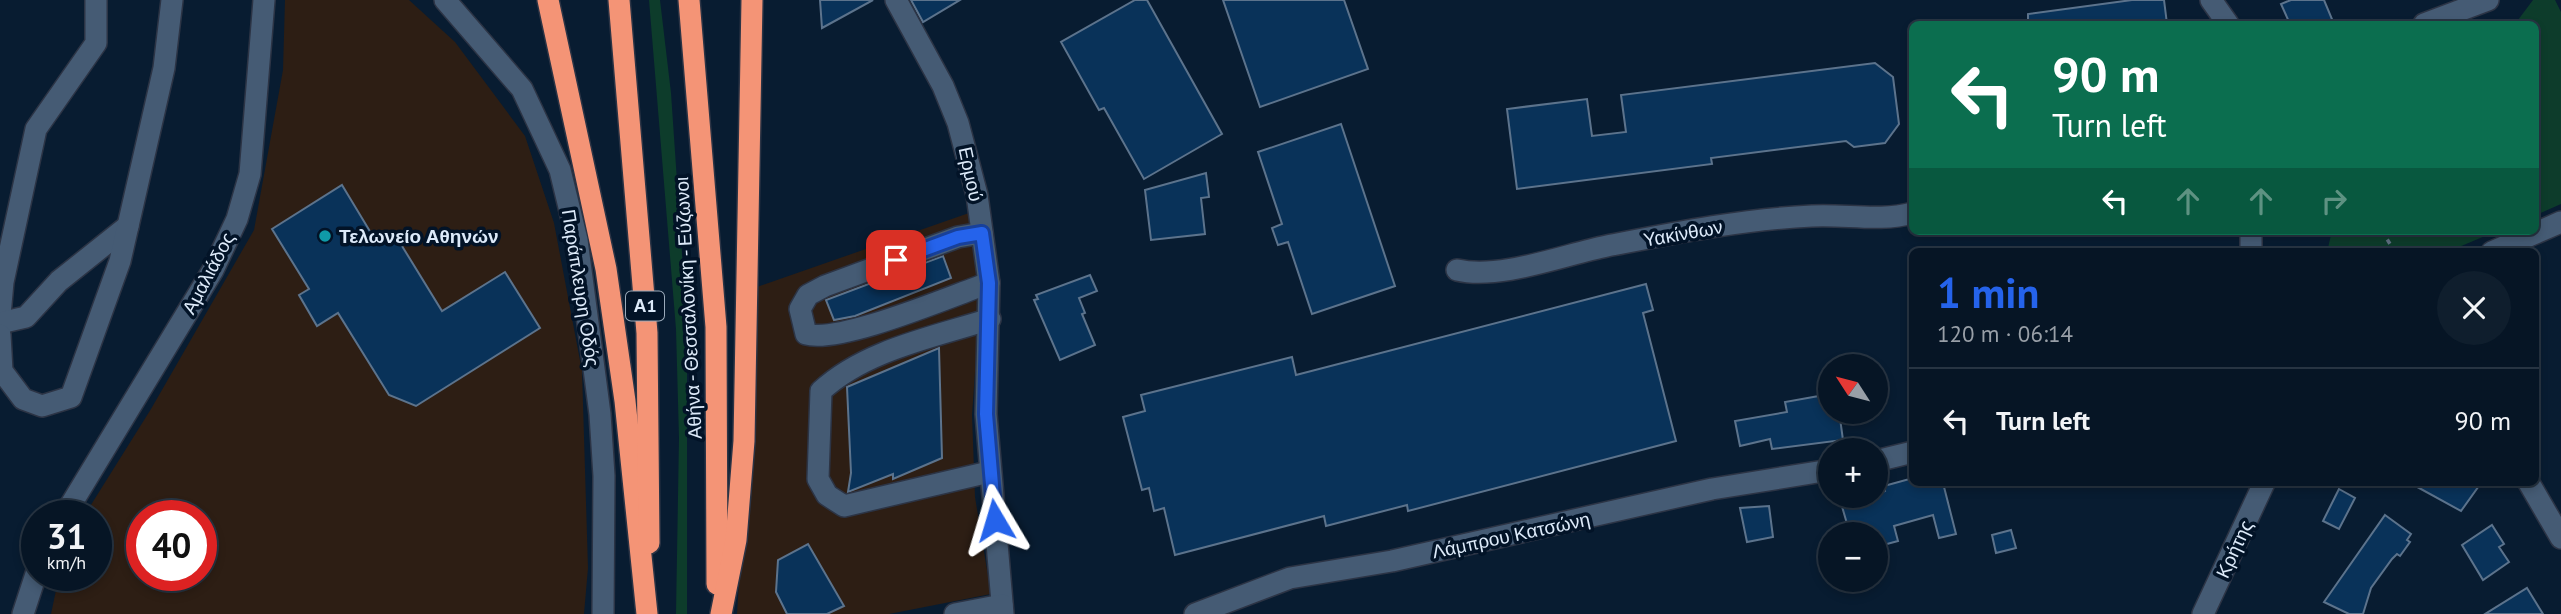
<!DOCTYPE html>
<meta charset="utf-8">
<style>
body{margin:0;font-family:"PT Sans",sans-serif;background:#0f1e2d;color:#f1f3f6;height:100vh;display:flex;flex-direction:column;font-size:26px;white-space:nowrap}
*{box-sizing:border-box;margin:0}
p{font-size:23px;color:#989fa7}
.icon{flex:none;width:38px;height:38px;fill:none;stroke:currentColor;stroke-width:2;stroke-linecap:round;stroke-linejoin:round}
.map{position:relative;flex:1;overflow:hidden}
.details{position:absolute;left:1909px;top:248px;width:630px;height:238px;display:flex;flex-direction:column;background:#061525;border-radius:10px;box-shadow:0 4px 10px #0003,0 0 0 2px #273442}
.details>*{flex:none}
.guide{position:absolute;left:1909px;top:21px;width:630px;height:214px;border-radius:10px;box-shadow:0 4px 10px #0003,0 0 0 2px #273442;background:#0b6e4f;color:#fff;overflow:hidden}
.needle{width:46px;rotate:306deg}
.fabs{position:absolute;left:1818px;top:354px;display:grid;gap:14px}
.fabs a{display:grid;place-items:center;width:70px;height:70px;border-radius:50%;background:#061525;box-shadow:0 4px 10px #0003,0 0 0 2px #273442;font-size:35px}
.speed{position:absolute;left:21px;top:500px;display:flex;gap:14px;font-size:35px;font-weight:700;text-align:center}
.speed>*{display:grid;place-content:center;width:91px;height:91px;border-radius:50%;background:#061525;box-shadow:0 4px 10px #0003,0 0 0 2px #273442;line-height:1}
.speed small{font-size:18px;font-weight:400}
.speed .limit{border:10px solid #d22;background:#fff;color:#111}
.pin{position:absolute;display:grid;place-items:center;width:60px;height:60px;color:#fff;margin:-30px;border-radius:14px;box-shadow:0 4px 10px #0006}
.me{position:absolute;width:77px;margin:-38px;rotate:353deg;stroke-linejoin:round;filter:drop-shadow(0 0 5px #0008)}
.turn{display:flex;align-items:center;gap:24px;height:147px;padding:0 28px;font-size:32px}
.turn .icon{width:91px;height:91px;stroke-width:2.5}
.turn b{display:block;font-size:49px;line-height:60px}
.lanes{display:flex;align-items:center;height:66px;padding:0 28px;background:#0003;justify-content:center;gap:35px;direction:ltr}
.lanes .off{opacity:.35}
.round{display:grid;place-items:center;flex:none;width:74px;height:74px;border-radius:37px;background:#0f1e2d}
.summary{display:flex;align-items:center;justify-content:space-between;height:119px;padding:0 28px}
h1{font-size:42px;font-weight:700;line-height:52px;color:#2563eb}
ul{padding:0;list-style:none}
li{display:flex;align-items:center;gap:21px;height:105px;padding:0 28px;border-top:2px solid #273442}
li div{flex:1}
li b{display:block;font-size:26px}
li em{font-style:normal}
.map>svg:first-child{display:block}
.industrial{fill:#2d1e14;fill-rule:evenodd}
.green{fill:#0d3c2b}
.building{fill:#093259;stroke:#5c738c;stroke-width:2}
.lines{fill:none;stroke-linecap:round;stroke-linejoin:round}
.minor-casing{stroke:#2c3445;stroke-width:24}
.highway-casing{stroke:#2c3445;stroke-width:24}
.path{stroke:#5e6f81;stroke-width:3.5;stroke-dasharray:5 5;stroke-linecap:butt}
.minor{stroke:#455b74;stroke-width:21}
.highway{stroke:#f49476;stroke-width:21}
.route-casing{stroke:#184099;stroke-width:18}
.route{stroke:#2563eb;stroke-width:12}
.culture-dot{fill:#0f9aa8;stroke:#021327;stroke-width:2.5}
.labels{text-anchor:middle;stroke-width:7;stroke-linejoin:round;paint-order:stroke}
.shield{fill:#021327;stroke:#9baaba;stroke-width:2}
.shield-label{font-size:18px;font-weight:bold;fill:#ddeaf9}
.street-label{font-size:19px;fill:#ddeaf9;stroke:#021327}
.poi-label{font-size:19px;font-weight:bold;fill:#ddeaf9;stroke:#021327;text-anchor:start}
</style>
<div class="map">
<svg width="2561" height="614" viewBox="0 0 2561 614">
<rect width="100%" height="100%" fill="#081c31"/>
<g class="industrial">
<path d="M285,0h124l46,42 70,94 29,87 28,148 6,197 -4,46h-533l8,-38h37v-60h-12l67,-107 103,-179 29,-160zM142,516h59v60h-59z"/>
<polygon points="969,213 980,300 972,415 975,497 991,594 889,614 737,614 757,287"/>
</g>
<g class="green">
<polygon points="649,0 660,0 671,93 687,328 687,614 676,614 679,438 676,329"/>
<polygon points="2533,0 2555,0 2561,12 2561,204 2536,215 2536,24 2515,24"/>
<polygon points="2332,231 2497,231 2447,252 2327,252"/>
</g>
<g class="building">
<polygon points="820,0 873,0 822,28"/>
<polygon points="911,0 960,0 923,22"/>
<polygon points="1135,0 1147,0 1222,134 1144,179 1104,108 1099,110 1061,42"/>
<polygon points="1223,0 1344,0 1368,69 1260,107"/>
<polygon points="2132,0 2164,0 2167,24 2028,24 2028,14"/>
<polygon points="2291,0 2324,0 2334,24 2290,24 2281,4"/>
<polygon points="1875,63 1893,77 1899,124 1885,143 1854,147 1846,141 1711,158 1712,164 1517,189 1507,109 1587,99 1592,136 1626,132 1621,95"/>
<polygon points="1341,124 1395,286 1312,314 1288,242 1278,245 1272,228 1282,224 1258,152"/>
<polygon points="1206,173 1209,197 1201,198 1205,234 1151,240 1145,190"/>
<polygon points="342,185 377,243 394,233 442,311 505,272 540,328 416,406 389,395 338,313 317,326 299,295 309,289 272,229"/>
<polygon points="943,256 951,278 855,316 834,320 826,300"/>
<polygon points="1090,275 1097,291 1079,298 1085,313 1082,314 1095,345 1060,360 1034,300 1038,299 1036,295"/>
<polygon points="1646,284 1653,310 1643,313 1676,441 1408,511 1407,505 1326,526 1324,516 1175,555 1164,508 1154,511 1149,488 1142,490 1123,417 1145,411 1141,395 1292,357 1296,375"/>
<polygon points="939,348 942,458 893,479 893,474 848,492 851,473 847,387"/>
<polygon points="1830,394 1830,411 1839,411 1843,440 1772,449 1770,439 1740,446 1735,421 1787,412 1785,402"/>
<polygon points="1913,478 1913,483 1943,483 1956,534 1939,538 1933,515 1894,526 1898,541 1876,547 1876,534 1850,534 1841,503 1876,495 1885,491 1884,486"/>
<polygon points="2410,483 2481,483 2461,511"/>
<polygon points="2339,489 2355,498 2339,529 2323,521"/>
<polygon points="1769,506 1773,537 1747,542 1740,508"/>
<polygon points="2385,515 2411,534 2407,540 2410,542 2400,556 2397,554 2392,559 2371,588 2363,614 2349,614 2324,602"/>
<polygon points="2492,525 2504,544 2499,547 2509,562 2483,580 2462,545"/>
<polygon points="2011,530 2016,548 1996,553 1992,535"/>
<polygon points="808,544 844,606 827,614 787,614 776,592 778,560"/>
<polygon points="2527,588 2543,614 2485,614"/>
</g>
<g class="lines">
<defs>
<g id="minor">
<polyline points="445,0 522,89 560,170 577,240 600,414 604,476 603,614"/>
<polyline points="896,0 943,86 958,123 977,195 989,283 986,414 1003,614"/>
<polyline points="2211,0 2228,24"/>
<polyline points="2424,24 2488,0"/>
<polyline points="2251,231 2251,252"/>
<path d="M982,233l-24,4 -133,49 -17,9 -8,14 6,25c34,10 145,-38 183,-51"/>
<polyline points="2492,252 2561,222"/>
<path d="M1457,270c43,10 106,-15 150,-24 67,-13 137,-27 205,-30 34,-2 67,6 101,-3"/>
<polyline points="0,315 3,282 36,129 96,43 96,0"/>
<polyline points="0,323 26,317 59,281 128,226"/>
<polyline points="0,335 2,371 23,399 42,406 71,397 120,261 164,68 172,0"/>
<polyline points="1876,461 1913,452"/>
<path d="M989,472l-145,34 -17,-11 -9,-16 3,-88c44,-41 113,-54 169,-72"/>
<polyline points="2529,483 2561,538"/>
<polyline points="64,516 213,270 237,219 250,174 264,0"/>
<polyline points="23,614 37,571"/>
<polyline points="955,614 1002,605"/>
<polyline points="1195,614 1290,578 1392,561 1712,489 1830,470"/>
<polyline points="2203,614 2264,483"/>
</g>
<g id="highway">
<polyline points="548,0 606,269 625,401 647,614"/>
<polyline points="619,0 647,333 649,543"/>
<polyline points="689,0 716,327 717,584"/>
<polyline points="721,614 736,540 744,441 752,0"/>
</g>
</defs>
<use href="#minor" class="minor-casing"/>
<use href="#highway" class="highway-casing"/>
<polyline class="path" points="2382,231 2395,252"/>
<use href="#minor" class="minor"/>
<use href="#highway" class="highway"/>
</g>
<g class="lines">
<defs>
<polyline id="route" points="896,260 958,237 982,233 989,283 986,414 995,520"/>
</defs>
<use href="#route" class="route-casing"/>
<use href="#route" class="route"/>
</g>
<circle class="culture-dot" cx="325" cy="236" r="7"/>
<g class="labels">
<rect class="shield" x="626" y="291.5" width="38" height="29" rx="5"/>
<g class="shield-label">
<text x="645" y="312">Α1</text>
</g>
<g class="street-label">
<text transform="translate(971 174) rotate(78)" y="7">Ερμού</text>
<text transform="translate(1683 233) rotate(-10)" y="7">Υακίνθων</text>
<text transform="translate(208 273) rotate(-62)" y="7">Αμαλιάδος</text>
<text transform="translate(581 288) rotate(81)" y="7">Παράπλευρη Οδός</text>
<text transform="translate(688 308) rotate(-93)" y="7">Αθήνα - Θεσσαλονίκη - Εύζωνοι</text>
<text transform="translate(1511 535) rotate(-12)" y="7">Λάμπρου Κατσώνη</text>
<text transform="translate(2234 549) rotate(-65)" y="7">Κρήτης</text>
</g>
<g class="poi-label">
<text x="339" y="243">Τελωνείο Αθηνών</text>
</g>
</g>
</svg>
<div class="fabs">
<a><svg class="needle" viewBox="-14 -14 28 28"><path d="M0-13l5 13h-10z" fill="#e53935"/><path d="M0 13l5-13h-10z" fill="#989fa7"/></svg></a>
<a>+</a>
<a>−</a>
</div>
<div class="speed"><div>31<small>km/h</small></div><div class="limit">40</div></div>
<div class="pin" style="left:896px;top:260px;background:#d93025"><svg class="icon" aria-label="arrive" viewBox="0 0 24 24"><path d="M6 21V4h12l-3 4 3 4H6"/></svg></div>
<svg class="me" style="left:995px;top:520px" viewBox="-20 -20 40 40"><path d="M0-17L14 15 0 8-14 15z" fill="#2563eb" stroke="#fff" stroke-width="4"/></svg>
<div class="guide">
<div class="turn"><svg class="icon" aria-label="left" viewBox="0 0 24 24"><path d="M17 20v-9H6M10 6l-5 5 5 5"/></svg><div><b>90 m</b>Turn left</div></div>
<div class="lanes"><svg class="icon" aria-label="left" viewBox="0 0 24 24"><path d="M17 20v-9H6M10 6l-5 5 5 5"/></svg><svg class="icon off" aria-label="ahead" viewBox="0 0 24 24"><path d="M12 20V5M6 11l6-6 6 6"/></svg><svg class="icon off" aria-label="ahead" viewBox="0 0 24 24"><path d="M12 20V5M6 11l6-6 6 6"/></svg><svg class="icon off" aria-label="right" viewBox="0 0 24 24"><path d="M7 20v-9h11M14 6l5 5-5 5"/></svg></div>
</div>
<section class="details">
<div class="summary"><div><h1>1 min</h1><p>120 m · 06:14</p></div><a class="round"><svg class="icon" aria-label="close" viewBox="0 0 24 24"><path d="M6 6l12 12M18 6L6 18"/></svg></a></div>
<ul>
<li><svg class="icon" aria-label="left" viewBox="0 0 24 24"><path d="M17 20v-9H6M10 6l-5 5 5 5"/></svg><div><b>Turn left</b></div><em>90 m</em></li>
</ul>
</section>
</div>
